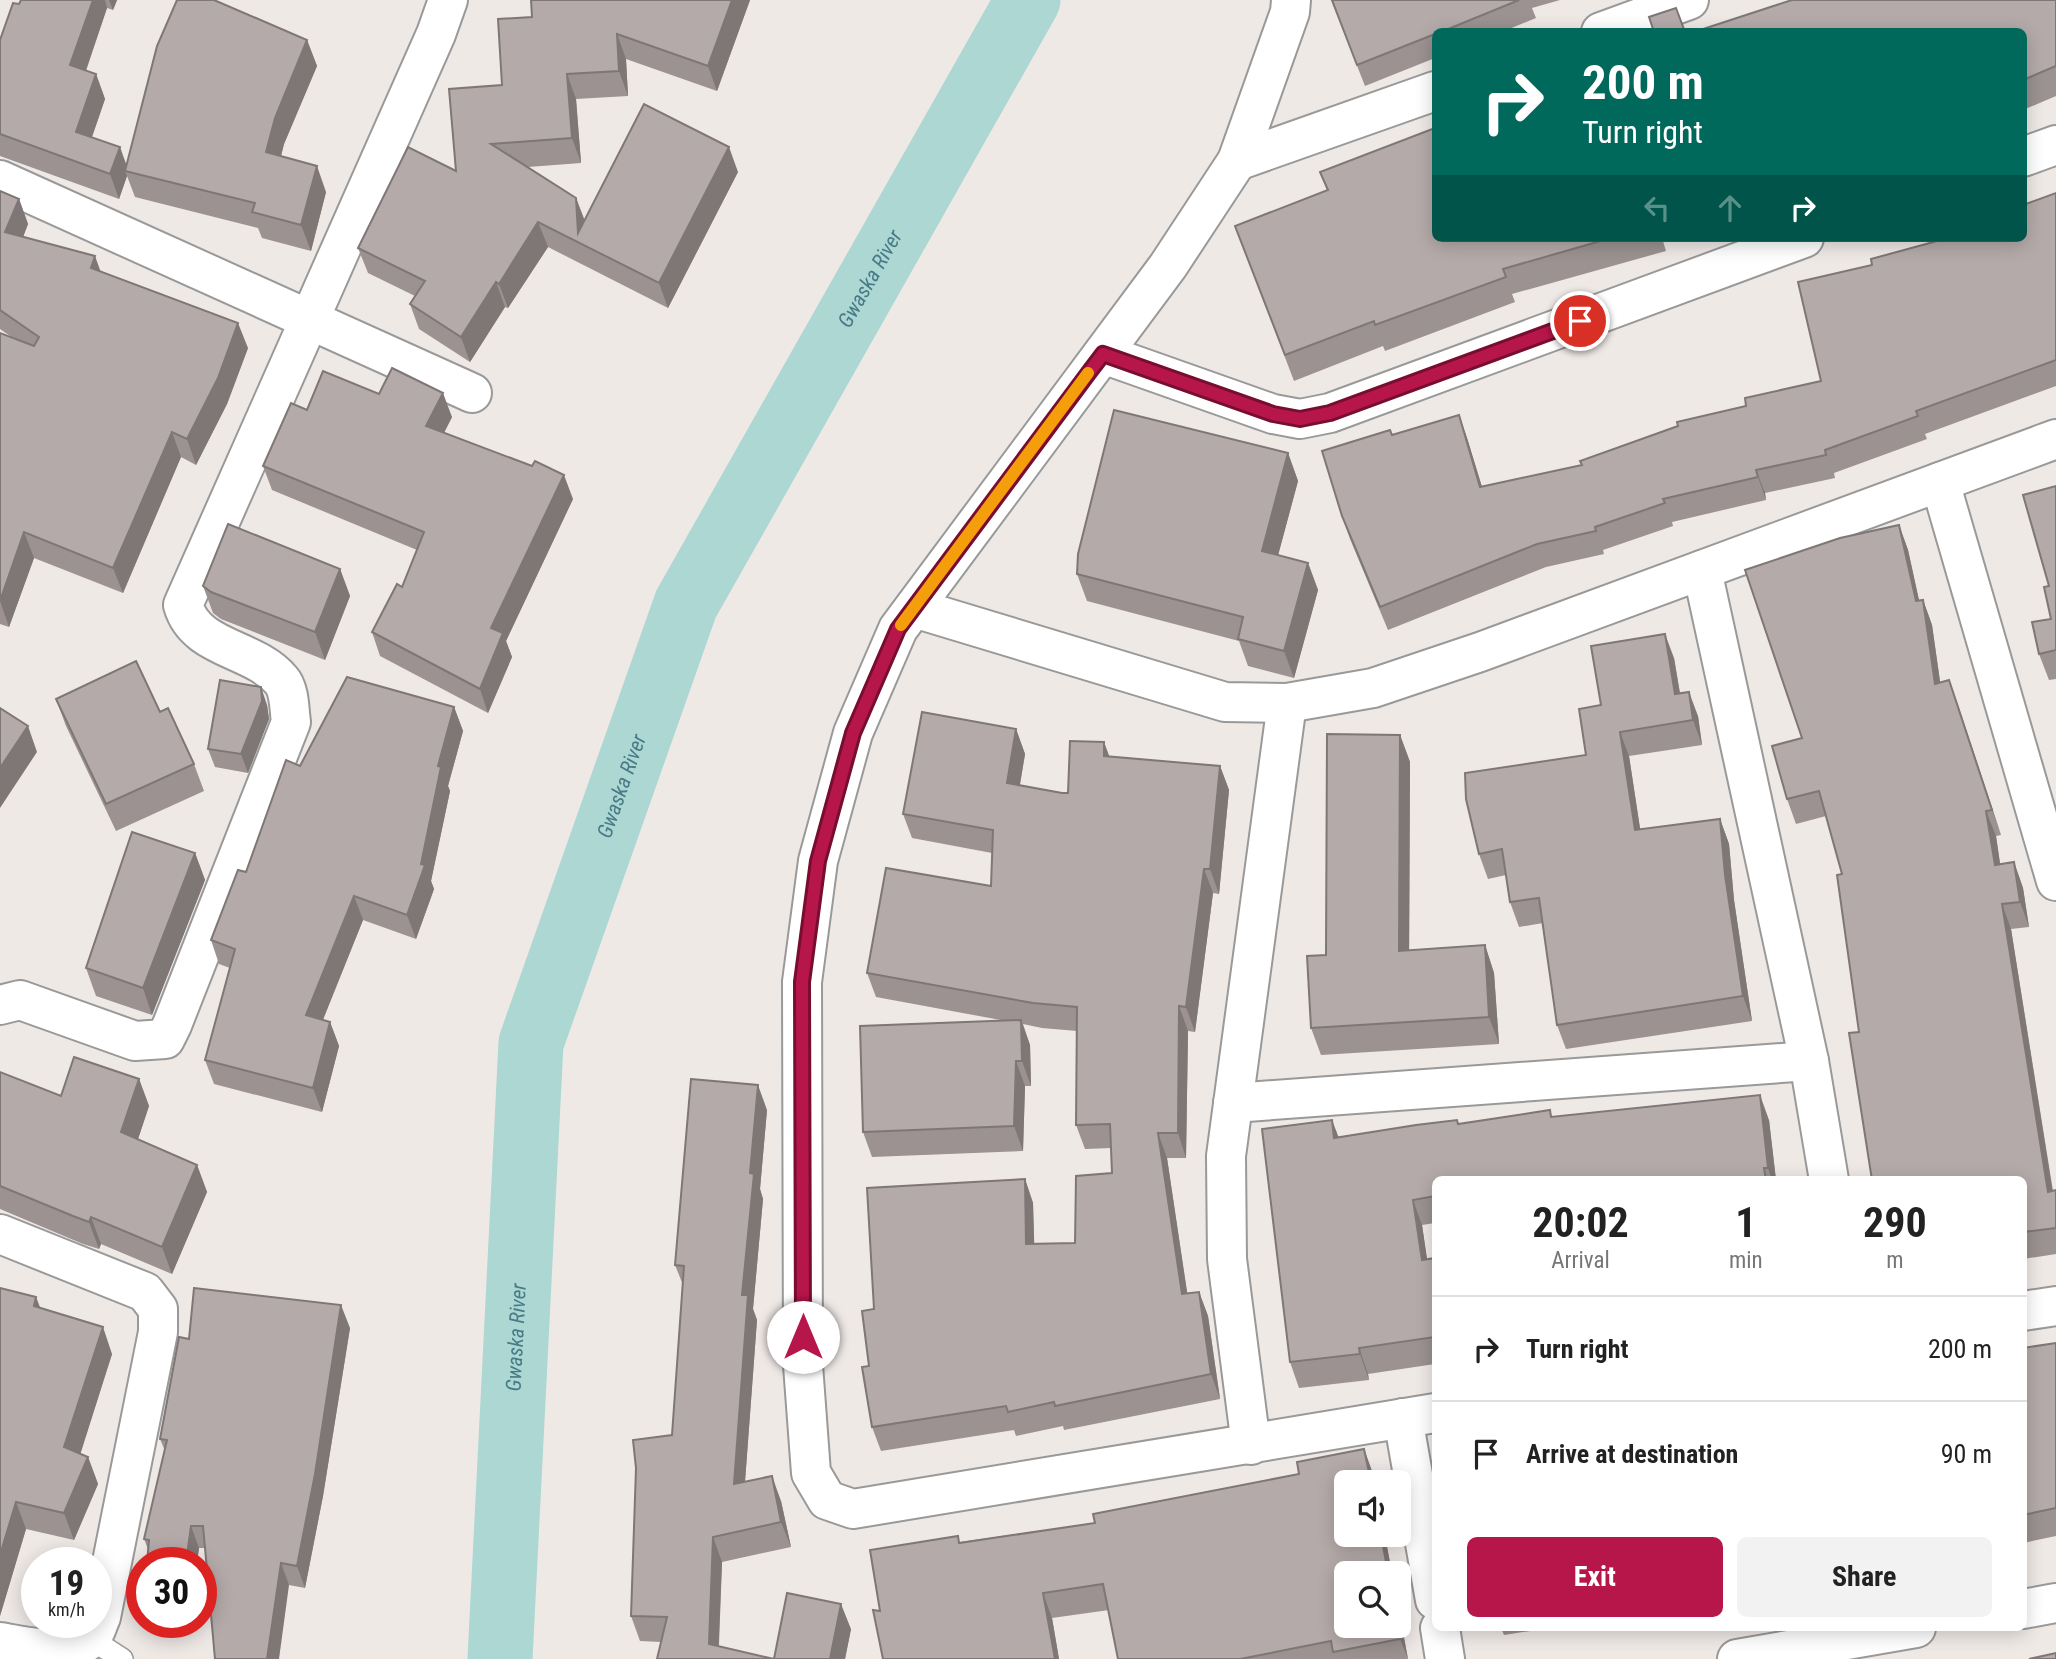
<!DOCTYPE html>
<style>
body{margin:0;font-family:"Roboto Condensed",sans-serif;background:#f2f2f2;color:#222;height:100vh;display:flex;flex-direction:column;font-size:26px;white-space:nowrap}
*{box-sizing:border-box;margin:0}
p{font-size:23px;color:#767676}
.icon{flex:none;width:38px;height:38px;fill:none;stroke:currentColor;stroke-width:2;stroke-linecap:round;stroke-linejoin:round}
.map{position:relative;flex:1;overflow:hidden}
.sheet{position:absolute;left:1432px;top:1176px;width:595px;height:455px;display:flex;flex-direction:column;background:#fff;border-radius:10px;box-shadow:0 4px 18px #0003}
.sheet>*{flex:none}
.banner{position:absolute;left:1432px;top:28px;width:595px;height:214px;border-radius:10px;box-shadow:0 4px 18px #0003;background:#00695c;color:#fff;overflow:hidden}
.fabs{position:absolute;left:1334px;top:1470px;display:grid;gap:14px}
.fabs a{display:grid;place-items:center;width:77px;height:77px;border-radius:10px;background:#fff;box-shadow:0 4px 18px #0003;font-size:35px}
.speed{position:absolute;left:21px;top:1547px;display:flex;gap:14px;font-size:35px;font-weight:700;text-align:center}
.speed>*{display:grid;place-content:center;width:91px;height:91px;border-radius:50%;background:#fff;box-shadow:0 4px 18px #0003;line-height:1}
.speed small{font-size:18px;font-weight:400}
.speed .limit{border:10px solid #d22;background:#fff;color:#111}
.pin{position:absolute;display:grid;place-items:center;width:60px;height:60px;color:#fff;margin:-30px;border:4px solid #fff;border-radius:50%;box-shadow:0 2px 7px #0007}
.me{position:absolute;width:77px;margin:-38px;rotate:0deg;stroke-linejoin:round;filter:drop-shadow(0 0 5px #0008)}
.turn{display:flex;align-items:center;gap:24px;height:147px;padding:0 35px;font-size:32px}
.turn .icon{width:91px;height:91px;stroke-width:2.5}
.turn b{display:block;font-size:49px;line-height:60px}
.lanes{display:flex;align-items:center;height:66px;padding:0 35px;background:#0003;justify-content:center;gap:35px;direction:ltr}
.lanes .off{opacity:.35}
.eta{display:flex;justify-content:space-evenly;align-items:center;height:119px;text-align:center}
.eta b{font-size:42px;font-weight:700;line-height:49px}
.action{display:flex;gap:14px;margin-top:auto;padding:14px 35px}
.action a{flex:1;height:80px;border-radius:10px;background:#b7164a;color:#fff;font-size:28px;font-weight:700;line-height:80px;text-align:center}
.action a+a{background:#f2f2f2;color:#222}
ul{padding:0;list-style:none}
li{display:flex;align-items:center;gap:21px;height:105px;padding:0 35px;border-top:2px solid #e0e0e0}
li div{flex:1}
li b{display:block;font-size:26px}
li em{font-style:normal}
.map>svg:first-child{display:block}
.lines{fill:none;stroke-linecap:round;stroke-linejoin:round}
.river{stroke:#acd7d3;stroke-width:65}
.service-casing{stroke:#999;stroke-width:24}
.minor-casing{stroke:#999;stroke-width:42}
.service{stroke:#fff;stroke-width:21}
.minor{stroke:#fff;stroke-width:38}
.wall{fill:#9b9291}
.shaded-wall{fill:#7e7776}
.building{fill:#b4aaa9;stroke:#7e7776;stroke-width:2}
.route-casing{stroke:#770e30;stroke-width:18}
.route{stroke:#b7164a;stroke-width:12}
.slow{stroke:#f59e0b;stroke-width:12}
.labels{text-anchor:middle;stroke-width:7;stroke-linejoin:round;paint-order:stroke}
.water-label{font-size:21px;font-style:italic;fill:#487b87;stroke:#fff}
</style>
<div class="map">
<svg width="2056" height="1659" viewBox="0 0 2056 1659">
<rect width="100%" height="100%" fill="#efe9e6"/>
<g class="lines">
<path class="river" id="s1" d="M500,1659l31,-616 155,-439 342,-604"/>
<defs>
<polyline id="service" points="91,1639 122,1659"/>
<g id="minor">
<polyline points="1291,0 1290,12 1237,161 1168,266 898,629 853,733 818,861 802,982 803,1365 811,1473 827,1500 853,1509 1435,1413"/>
<polyline points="1601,32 1689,0"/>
<polyline points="2023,157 2056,145"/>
<polyline points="1237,161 1435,91"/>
<polyline points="0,180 472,393"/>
<polyline points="1103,354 1273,414 1300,419 1330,413 1804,238"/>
<polyline points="1940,482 2056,881"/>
<polyline points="1702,570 1809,1061 1829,1180"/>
<polyline points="914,608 1225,702 1287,703 1373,688 1480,652 2056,439"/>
<path d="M0,1005l20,-5 115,41 30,-2 7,-14 119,-303c-2,-13 -1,-32 -10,-42 -28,-33 -85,-30 -98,-75l253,-571 12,-34"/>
<polyline points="1233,1103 1809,1061"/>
<path d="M0,1234l145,58 13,17v23l-57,285c-3,6 -5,15 -9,20 -19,22 -67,9 -92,5"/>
<polyline points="2023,1311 2056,1306"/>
<polyline points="1403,1418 1435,1600"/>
<polyline points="1251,1445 1227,1259 1226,1156 1287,703"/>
<polyline points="2023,1609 2056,1603"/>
<polyline points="1440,1628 1445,1659"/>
<polyline points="1737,1659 1916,1628"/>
</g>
</defs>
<use href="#service" class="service-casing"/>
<use href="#minor" class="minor-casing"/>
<use href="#service" class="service"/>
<use href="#minor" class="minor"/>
</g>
<g class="wall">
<polygon points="21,0 117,0 113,10 107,8 86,71 96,74 105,99 92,137 127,166 307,40 317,66 284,144 281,156 326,192 311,251 262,238 258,228 135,197 127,176 119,199 0,156 0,40"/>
<polygon points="531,0 750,0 717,91 626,59 628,96 576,99 581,163 528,167 576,198 585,221 738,172 668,308 548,247 508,308 505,307 470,362 419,329 410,304 415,296 368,273 358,248 456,171 502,85 532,17"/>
<polygon points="1331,0 1560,0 1532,8 1536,18 1502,32 1435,32 1435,58 1365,86"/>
<polygon points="2056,0 2056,96 2023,110 2023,32"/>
<polygon points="1320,172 1435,238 1662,238 1666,251 1512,294 1515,302 1385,351 1383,346 1294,381 1235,226 1327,190"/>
<polygon points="0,191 19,199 28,224 23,237 101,272 248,348 227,404 196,465 181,457 123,593 34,558 9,627 0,624 0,333 13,338 0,329"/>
<polygon points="2056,193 2056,386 1925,434 1927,439 1834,473 1835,478 1765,493 1766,500 1672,522 1673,526 1603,550 1604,554 1546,567 1388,630 1350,539 1342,516 1392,435 1459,415 1467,438 1482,487 1582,465 1746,406 1821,381 1872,265 1948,238"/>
<polygon points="379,394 452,417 444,433 573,499 506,641 512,657 488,713 380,656 372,632 402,587 417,550 272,490 263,466 307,410"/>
<polygon points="1288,453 1298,481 1278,555 1308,563 1318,590 1294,678 1248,666 1239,641 1087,601 1077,574"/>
<polygon points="2056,486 2056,679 2049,680 2039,654 2051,619 2049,586"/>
<polygon points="1899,525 1908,550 1919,601 1923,600 1932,625 1940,682 1958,705 2001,835 1996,836 2000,864 2014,862 2023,888 2029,927 2011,929 2053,1191 2056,1190 2056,1254 2023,1259 2023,1180 1859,1032 1842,874 1826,816 1796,824 1787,799 1802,738"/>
<polygon points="340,569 350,596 325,660 221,619 213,613 203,586"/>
<polygon points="1674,658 1680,693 1698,716 1702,745 1629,756 1640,829 1720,819 1729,844 1734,900 1752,1021 1566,1049 1557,1025 1543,923 1519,927 1510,902 1506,875 1488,879 1479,854 1586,755 1601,705"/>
<polygon points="56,699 160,712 194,764 204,791 116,831 66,726"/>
<polygon points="267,705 269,719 248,773 215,767 208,749"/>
<polygon points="454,707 463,731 448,786 450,791 431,881 434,889 416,939 363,920 323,1020 330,1022 339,1046 322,1112 214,1084 205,1060 230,968 219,964 211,940 300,766"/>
<polygon points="1016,729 1025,754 1020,785 1062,793 1068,793 1104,742 1109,756 1220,766 1229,790 1219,894 1213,893 1195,1032 1188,1031 1186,1158 1167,1158 1187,1293 1199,1292 1208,1316 1220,1399 1064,1430 1063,1426 1016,1436 1014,1430 881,1451 872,1427 869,1366 874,1309 1025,1179 1033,1203 1034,1243 1075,1243 1112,1173 1111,1148 1085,1149 1076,1125 1077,1031 1042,1028 1023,1024 1030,1045 1031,1086 1025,1086 1023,1151 872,1157 863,1132 1006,1021 876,997 867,973 991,886 992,853 912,838 903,814"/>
<polygon points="1400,735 1410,762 1409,950 1485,945 1494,973 1499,1044 1321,1055 1311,1028 1326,955"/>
<polygon points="195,853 205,880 152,1015 96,996 86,968"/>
<polygon points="0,1072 61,1096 139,1079 149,1106 138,1139 197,1165 207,1192 172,1274 101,1244 99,1249 83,1244 0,1209"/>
<polygon points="767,1110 760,1189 763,1199 753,1309 757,1320 745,1481 781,1501 791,1547 722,1562 719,1646 774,1659 851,1629 845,1659 657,1659 661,1642 640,1641 631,1616 672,1435 683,1285 675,1265"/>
<polygon points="1550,1110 1552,1117 1769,1120 1776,1180 1435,1180 1435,1223 1422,1225 1427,1259 1435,1258 1435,1364 1368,1374 1369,1380 1299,1388 1290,1362 1339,1137 1457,1120 1459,1124"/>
<polygon points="36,1297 40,1307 112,1354 80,1454 88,1457 98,1484 74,1540 26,1529 0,1616"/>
<polygon points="350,1328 323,1496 305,1588 289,1585 205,1548 199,1548 197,1563 147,1563 148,1549 144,1539 165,1451 160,1439 189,1339"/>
<polygon points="2056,1343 2056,1536 2023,1543 2023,1348"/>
<polygon points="1364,1449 1373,1474 1408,1659 1118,1659 1109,1610 1052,1618 1059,1659 883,1659 880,1611 960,1542 1095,1523 1299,1474"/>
<polygon points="1501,1628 1549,1628 1504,1635"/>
</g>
<g class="shaded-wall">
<polygon points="93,0 105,0 107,8 79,90 70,65"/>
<polygon points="109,0 117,0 113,10"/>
<polygon points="732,0 750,0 717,91 708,66"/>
<polygon points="617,34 626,59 628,96 619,71"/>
<polygon points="307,40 317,66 284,144 275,179 266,152 275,118"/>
<polygon points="96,74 105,99 85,157 76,132"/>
<polygon points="567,74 576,99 581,163 572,138"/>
<polygon points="120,147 129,172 125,171 127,176 119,199 110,174"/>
<polygon points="729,147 738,172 668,308 659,283"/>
<polygon points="317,166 326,192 311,251 301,225"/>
<polygon points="576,198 585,222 578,233"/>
<polygon points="19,199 28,224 15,258 5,232"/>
<polygon points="538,222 548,247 508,308 499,284"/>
<polygon points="95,256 104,281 91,268"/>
<polygon points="496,282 505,307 470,362 461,337"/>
<polygon points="238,323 248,348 227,404 196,465 187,439"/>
<polygon points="443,393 452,417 435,450 426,426"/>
<polygon points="1459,415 1467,438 1489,510 1480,487"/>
<polygon points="172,432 181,457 123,593 113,568"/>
<polygon points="1288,453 1298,481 1272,578 1262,551"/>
<polygon points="1756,470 1765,493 1766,500 1758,477"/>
<polygon points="564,475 573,499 506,641 512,657 488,713 480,689 491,628"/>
<polygon points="1899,525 1908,550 1925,627 1916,601"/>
<polygon points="24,532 34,558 9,627 0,601"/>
<polygon points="1308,563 1318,590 1294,678 1284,651"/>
<polygon points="340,569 350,596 325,660 315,632"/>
<polygon points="1923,600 1932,625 1944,709 1935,684"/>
<polygon points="1665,634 1674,658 1684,718 1675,694"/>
<polygon points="1949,680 1958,705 2001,835 1992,810"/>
<polygon points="261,687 267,705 269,719 248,773 241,754"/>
<polygon points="1689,692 1698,716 1702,745 1693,720"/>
<polygon points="454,707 463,731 448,786 450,791 431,881 434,889 416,939 407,915 421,864 438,766"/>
<polygon points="28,726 37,752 0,808 0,768"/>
<polygon points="1016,729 1025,754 1016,807 1007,783"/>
<polygon points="1620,732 1629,756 1644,854 1635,830"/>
<polygon points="1400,735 1410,762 1409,978 1399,951"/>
<polygon points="1104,742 1113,767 1104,756"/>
<polygon points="1220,766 1229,790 1219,894 1210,869"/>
<polygon points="1986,811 1996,836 2004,890 1995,865"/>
<polygon points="1720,819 1729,844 1734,900 1752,1021 1743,996 1725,875"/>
<polygon points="195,853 205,880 152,1015 143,988"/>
<polygon points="2014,862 2023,888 2029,927 2020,902"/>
<polygon points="1204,869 1213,893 1195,1032 1186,1007"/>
<polygon points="354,896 363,920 315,1039 306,1015"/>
<polygon points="2002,904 2011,929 2056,1213 2048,1192"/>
<polygon points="1485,945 1494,973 1499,1044 1489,1017"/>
<polygon points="1179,1006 1188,1031 1186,1158 1178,1133"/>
<polygon points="1021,1020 1030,1045 1031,1086 1022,1061"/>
<polygon points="330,1022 339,1046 322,1112 313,1088"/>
<polygon points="1016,1061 1025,1086 1023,1151 1014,1126"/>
<polygon points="139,1079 149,1106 131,1160 121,1132"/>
<polygon points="758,1085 767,1110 760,1189 763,1199 753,1309 757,1320 743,1509 734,1484 742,1295 750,1173"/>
<polygon points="1760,1095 1769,1120 1776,1180 1772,1180 1768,1168"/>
<polygon points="1332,1120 1342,1146 1334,1138"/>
<polygon points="1158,1133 1167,1158 1191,1318 1182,1294"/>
<polygon points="197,1165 207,1192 172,1274 162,1247"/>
<polygon points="1025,1179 1033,1203 1035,1268 1026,1244"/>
<polygon points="1413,1200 1422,1225 1431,1286 1422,1260"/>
<polygon points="91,1217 101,1244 99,1249 89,1222"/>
<polygon points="1199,1292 1208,1316 1220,1399 1211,1374"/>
<polygon points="36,1297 46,1325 34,1306"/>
<polygon points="341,1305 350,1328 323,1496 305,1588 297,1566"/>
<polygon points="103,1327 112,1354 74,1474 64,1447"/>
<polygon points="1359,1348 1368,1374 1369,1380 1360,1354"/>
<polygon points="1364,1449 1373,1474 1375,1482 1371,1482"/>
<polygon points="88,1457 98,1484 74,1540 64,1513"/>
<polygon points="772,1476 781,1501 791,1547 781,1522"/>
<polygon points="16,1502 26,1529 0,1616 0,1555"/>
<polygon points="191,1526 199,1548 197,1563 186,1563"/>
<polygon points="1381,1535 1385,1535 1392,1573 1388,1573"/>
<polygon points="713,1537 722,1562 718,1659 709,1644"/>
<polygon points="281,1563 289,1585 279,1659 267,1659"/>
<polygon points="1043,1593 1052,1618 1059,1659 1055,1659"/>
<polygon points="841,1604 851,1629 845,1659 830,1659"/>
<polygon points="1398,1605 1408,1659 1400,1639 1398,1626"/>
</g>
<g class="building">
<polygon points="21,0 93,0 70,65 96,74 76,132 120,147 110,174 0,134 0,40 13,3 19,4"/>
<polygon points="177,0 214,0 307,40 275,118 266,152 317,166 301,225 252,212 255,203 125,171 157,46"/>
<polygon points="531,0 732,0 708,66 617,34 619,71 567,74 572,138 491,144 576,198 578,233 644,104 729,147 659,283 538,222 499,284 496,282 461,337 410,304 425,281 358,248 408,147 456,171 449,89 502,85 498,19 532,17"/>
<polygon points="1332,0 1519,0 1441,32 1435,32 1435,34 1357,65"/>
<polygon points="1792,0 2056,0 2056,66 2023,80 2023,32 1694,32"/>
<polygon points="1676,8 1685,32 1654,32 1649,17"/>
<polygon points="1435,128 1435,238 1611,238 1503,269 1506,277 1375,325 1374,321 1285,355 1235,226 1328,190 1320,172"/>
<polygon points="0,191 19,199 5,232 95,256 91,268 238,323 218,378 187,439 172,432 113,568 24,532 0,601 0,333 34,346 39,337 0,310"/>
<polygon points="2056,193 2056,360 1916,411 1918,416 1825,450 1826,455 1756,470 1758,477 1663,499 1665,503 1595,527 1596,531 1537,544 1380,607 1342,516 1322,451 1390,430 1392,435 1459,415 1480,487 1582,465 1580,461 1678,426 1677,422 1746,406 1745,398 1821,381 1798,282 1872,265 1871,259 1948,238 2023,238 2023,205"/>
<polygon points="392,368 443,393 426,426 532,466 535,461 564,475 491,628 503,633 480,689 372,632 397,584 402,587 424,532 263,466 291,403 307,410 323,371 379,394"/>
<polygon points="1114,410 1288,453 1262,551 1308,563 1284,651 1238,639 1243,617 1077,574 1078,554"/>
<polygon points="2056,486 2056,650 2039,654 2032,622 2051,619 2044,587 2049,586 2023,495"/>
<polygon points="228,524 340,569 315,632 211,592 203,586"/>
<polygon points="1899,525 1916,601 1923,600 1935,684 1949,680 1992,810 1986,811 1995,865 2014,862 2020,902 2002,904 2048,1192 2056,1190 2056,1228 2023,1232 2023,1180 1872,1180 1849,1033 1859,1032 1837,875 1842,874 1819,791 1787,799 1772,746 1802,738 1745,570 1840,538"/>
<polygon points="1665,634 1675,694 1689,692 1693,720 1620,732 1635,830 1720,819 1725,875 1743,996 1557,1025 1539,898 1510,902 1502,849 1479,854 1466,799 1465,773 1586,755 1579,709 1601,705 1591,646"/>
<polygon points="136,661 160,712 168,708 194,764 106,804 56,699"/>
<polygon points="347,677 454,707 438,766 441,767 421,864 425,865 407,915 354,896 306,1015 330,1022 313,1088 205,1060 235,949 211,940 238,870 246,872 286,760 300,766"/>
<polygon points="220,680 261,687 262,701 241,754 208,749"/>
<polygon points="0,708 28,726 0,768"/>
<polygon points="922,712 1016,729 1007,783 1062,793 1068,793 1070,741 1104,742 1104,756 1220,766 1210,869 1204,869 1186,1007 1179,1006 1178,1133 1158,1133 1182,1294 1199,1292 1211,1374 1055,1406 1054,1402 1008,1412 1006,1406 872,1427 862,1367 869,1366 862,1311 874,1309 867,1188 1025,1179 1026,1244 1075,1243 1076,1176 1112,1173 1110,1124 1076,1125 1077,1007 1033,1003 867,973 886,868 991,886 993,830 903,814"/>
<polygon points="1327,734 1400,735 1399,951 1485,945 1489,1017 1311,1028 1307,956 1326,955"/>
<polygon points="132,832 195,853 143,988 86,968"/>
<polygon points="1021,1020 1022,1061 1016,1061 1014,1126 863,1132 860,1026"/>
<polygon points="74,1057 139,1079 121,1132 197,1165 162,1247 91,1217 89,1222 73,1216 0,1186 0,1072 61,1096"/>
<polygon points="691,1079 758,1085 750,1173 754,1174 742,1295 748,1295 734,1484 772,1476 781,1522 713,1537 709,1644 774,1659 787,1593 841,1604 830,1659 657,1659 667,1617 631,1616 636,1468 633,1440 672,1435 684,1266 675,1265"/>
<polygon points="1760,1095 1768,1168 1764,1168 1766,1180 1435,1180 1435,1196 1413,1200 1422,1260 1435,1258 1435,1337 1359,1348 1360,1354 1290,1362 1262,1129 1332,1120 1334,1138 1416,1125 1457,1120 1458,1124 1550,1110 1551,1117"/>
<polygon points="0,1288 36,1297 34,1306 103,1327 64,1447 88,1457 64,1513 16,1502 0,1555"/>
<polygon points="194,1288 341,1305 315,1474 297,1566 281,1563 267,1659 215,1659 203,1526 191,1526 186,1563 147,1563 149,1540 144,1539 167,1440 160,1439 179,1337 189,1339"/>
<polygon points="2056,1343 2056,1508 2023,1515 2023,1348"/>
<polygon points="1364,1449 1371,1482 1346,1482 1346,1535 1381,1535 1388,1573 1346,1573 1346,1626 1398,1626 1400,1639 1333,1652 1331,1641 1240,1659 1118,1659 1103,1584 1043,1593 1055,1659 883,1659 873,1610 880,1611 870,1550 958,1536 959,1543 1095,1523 1093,1514 1299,1474 1297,1462"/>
<polygon points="2056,1653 2056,1659 2029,1659"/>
</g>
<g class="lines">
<defs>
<polyline id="route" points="803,1337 802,982 818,861 853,733 898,629 1090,371 1103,354 1273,414 1300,419 1330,413 1580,321"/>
</defs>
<use href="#route" class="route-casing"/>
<use href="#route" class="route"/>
<polyline class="slow" points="901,625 1088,373"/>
</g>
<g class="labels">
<g class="water-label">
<text dy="7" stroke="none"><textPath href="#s1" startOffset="1456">Gwaska River</textPath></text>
<text dy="7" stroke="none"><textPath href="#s1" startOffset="889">Gwaska River</textPath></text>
<text dy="7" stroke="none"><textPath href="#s1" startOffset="322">Gwaska River</textPath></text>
</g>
</g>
</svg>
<div class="fabs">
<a><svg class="icon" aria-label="sound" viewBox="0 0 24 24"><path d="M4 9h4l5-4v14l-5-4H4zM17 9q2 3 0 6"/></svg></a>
<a><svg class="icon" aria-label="search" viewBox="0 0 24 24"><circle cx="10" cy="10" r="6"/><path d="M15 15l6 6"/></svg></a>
</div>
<div class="speed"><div>19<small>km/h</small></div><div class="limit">30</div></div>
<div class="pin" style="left:1580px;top:321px;background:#d93025"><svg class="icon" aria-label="arrive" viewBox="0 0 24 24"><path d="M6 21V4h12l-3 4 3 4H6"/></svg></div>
<svg class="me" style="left:803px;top:1337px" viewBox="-20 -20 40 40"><circle r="19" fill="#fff"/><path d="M0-13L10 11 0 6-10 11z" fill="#b7164a"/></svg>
<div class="banner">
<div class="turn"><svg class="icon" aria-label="right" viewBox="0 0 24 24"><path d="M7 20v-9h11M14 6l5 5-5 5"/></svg><div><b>200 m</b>Turn right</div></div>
<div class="lanes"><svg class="icon off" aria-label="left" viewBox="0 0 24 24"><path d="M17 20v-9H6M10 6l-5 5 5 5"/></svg><svg class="icon off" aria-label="ahead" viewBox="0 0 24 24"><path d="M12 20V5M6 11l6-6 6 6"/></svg><svg class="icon" aria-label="right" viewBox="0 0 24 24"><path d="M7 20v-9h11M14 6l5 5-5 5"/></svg></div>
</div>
<section class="sheet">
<div class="eta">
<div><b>20:02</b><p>Arrival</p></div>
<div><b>1</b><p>min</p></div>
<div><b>290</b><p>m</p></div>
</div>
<ul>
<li><svg class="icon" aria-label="right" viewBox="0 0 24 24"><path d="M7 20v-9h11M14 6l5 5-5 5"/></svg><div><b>Turn right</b></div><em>200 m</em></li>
<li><svg class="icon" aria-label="arrive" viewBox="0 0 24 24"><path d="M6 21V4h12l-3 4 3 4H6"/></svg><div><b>Arrive at destination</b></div><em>90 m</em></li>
</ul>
<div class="action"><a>Exit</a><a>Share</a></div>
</section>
</div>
